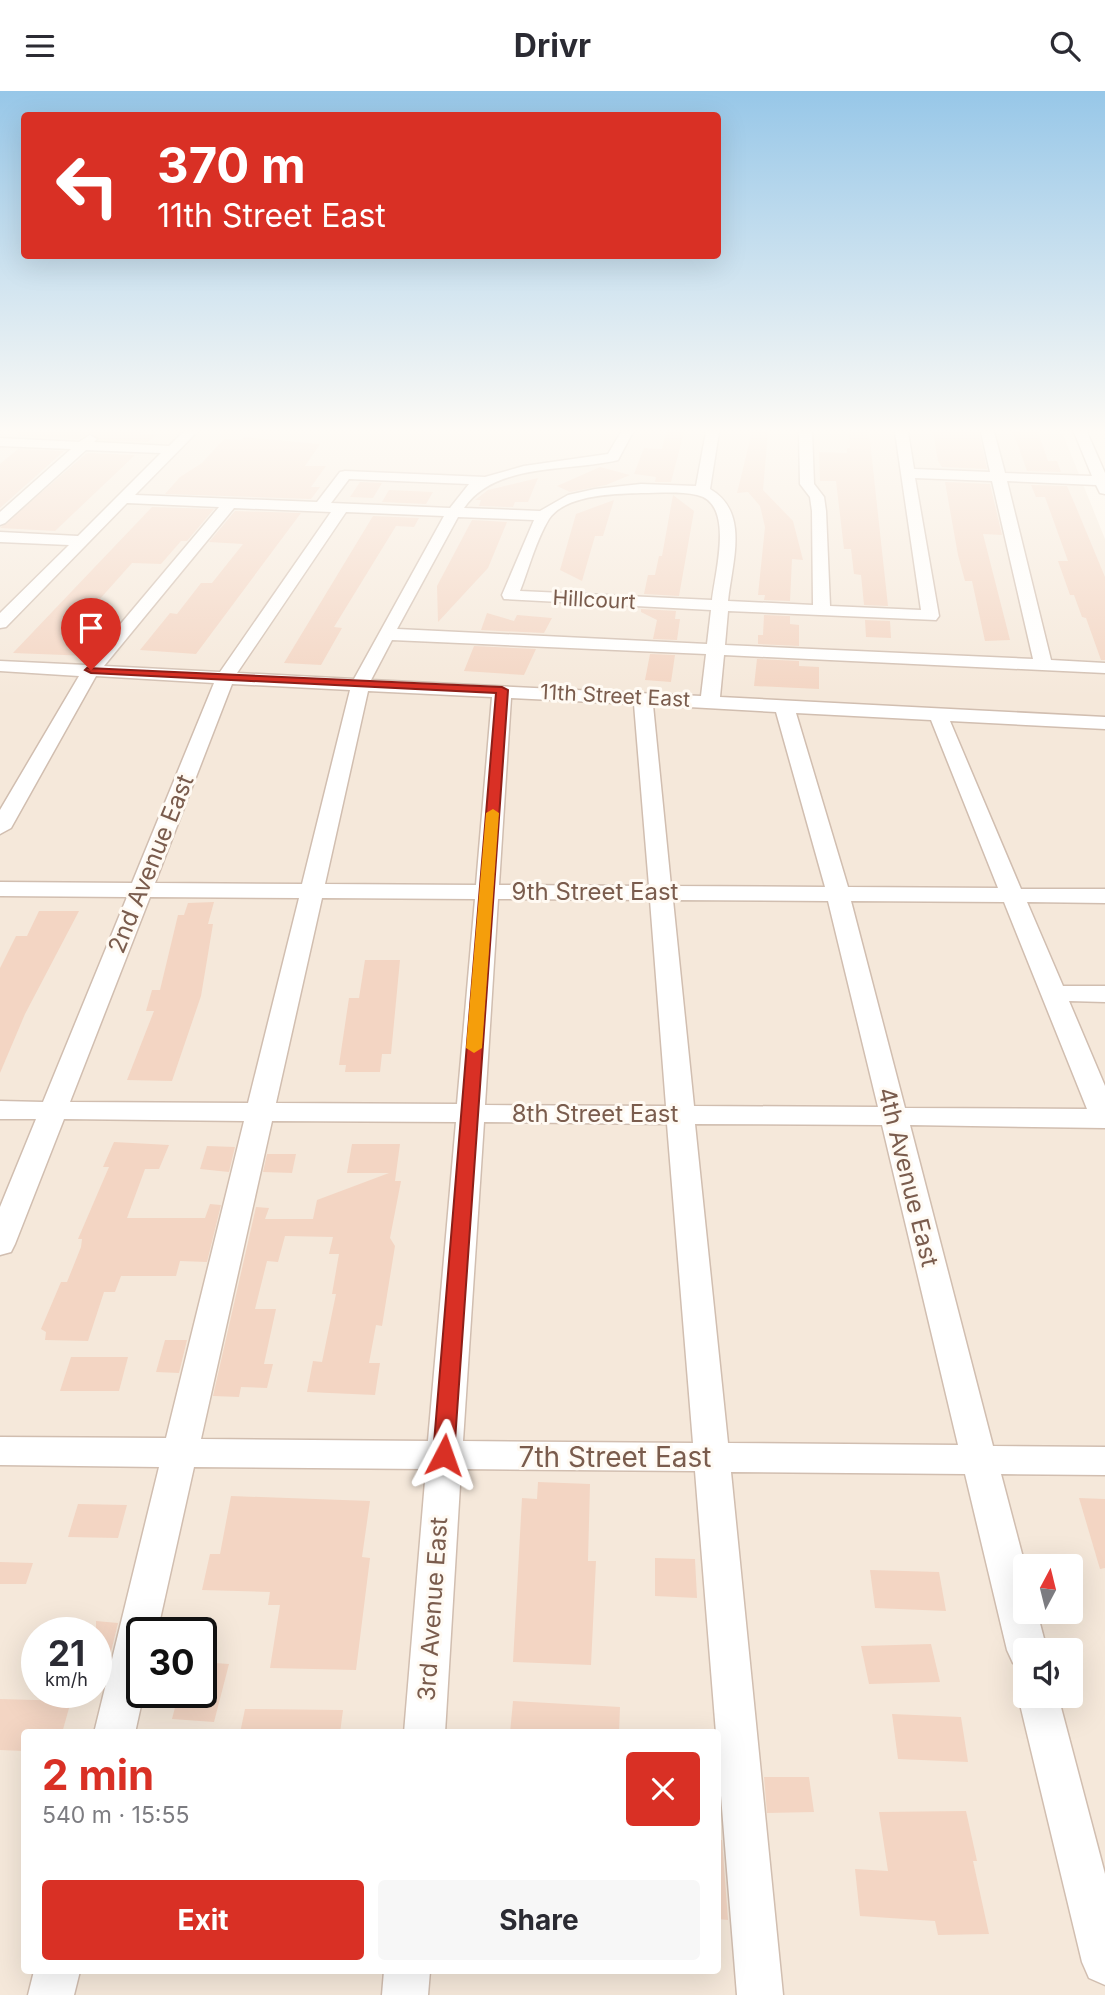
<!DOCTYPE html>
<meta charset="utf-8">
<style>
body{margin:0;font-family:Inter,sans-serif;background:#f7f7f7;color:#2b2b33;height:100vh;display:flex;flex-direction:column;font-size:26px;white-space:nowrap}
*{box-sizing:border-box;margin:0}
p{font-size:23px;color:#7c7c81}
.icon{flex:none;width:38px;height:38px;fill:none;stroke:currentColor;stroke-width:2;stroke-linecap:round;stroke-linejoin:round}
.map{position:relative;flex:1;overflow:hidden}
.panel{position:absolute;left:21px;top:1638px;width:700px;height:245px;display:flex;flex-direction:column;background:#fff;border-radius:7px;box-shadow:0 7px 28px #0002}
.panel>*{flex:none}
.banner{position:absolute;left:21px;top:21px;width:700px;height:147px;border-radius:7px;box-shadow:0 7px 28px #0002;background:#d93025;color:#fff;overflow:hidden}
.needle{width:46px;rotate:7deg}
.fabs{position:absolute;left:1013px;top:1463px;display:grid;gap:14px}
.fabs a{display:grid;place-items:center;width:70px;height:70px;border-radius:7px;background:#fff;box-shadow:0 7px 28px #0002;font-size:35px}
.speed{position:absolute;left:21px;top:1526px;display:flex;gap:14px;font-size:35px;font-weight:700;text-align:center}
.speed>*{display:grid;place-content:center;width:91px;height:91px;border-radius:50%;background:#fff;box-shadow:0 7px 28px #0002;line-height:1}
.speed small{font-size:18px;font-weight:400}
.speed .limit{border:4px solid #111;border-radius:10px;background:#fff;color:#111}
.pin{position:absolute;display:grid;place-items:center;width:60px;height:60px;color:#fff;margin:-72px -30px;border-radius:50% 50% 50% 0;rotate:-45deg;box-shadow:0 0 7px #0007}
.pin .icon{rotate:45deg}
.me{position:absolute;width:77px;margin:-38px;rotate:4deg;stroke-linejoin:round;filter:drop-shadow(0 0 5px #0008)}
.turn{display:flex;align-items:center;gap:24px;height:147px;padding:0 21px;font-size:32px}
.turn .icon{width:91px;height:91px;stroke-width:2.5}
.turn b{display:block;font-size:49px;line-height:60px}
.round{display:grid;place-items:center;flex:none;width:74px;height:74px;border-radius:7px;background:#f7f7f7}
.headline{display:flex;align-items:center;justify-content:space-between;height:119px;padding:0 21px}
h1{font-size:42px;font-weight:700;line-height:52px;color:#d93025}
.button{display:flex;gap:14px;margin-top:auto;padding:14px 21px}
.button a{flex:1;height:80px;border-radius:7px;background:#d93025;color:#fff;font-size:28px;font-weight:700;line-height:80px;text-align:center}
.button a+a{background:#f7f7f7;color:#2b2b33}
header{display:flex;justify-content:space-between;align-items:center;height:91px;padding:0 21px;background:#fff;font-size:32px;font-weight:700}
.map>svg:first-child{display:block}
.residential{fill:#f5e8da;fill-rule:evenodd}
.building{fill:#f3d5c3}
.lines{fill:none;stroke-linecap:round;stroke-linejoin:round}
.minor-casing{stroke:#d1beb0;stroke-width:3}
.minor{fill:#fff;fill-rule:evenodd}
.route{fill:#d93025;stroke:#8d1f18;stroke-width:2}
.slow{fill:#f59e0b}
.labels{text-anchor:middle;stroke-width:6;stroke-linejoin:round;paint-order:stroke}
.far-street-label{font-size:21px;fill:#7a5c4d;stroke:#fffaf3}
.street-label{font-size:24px;fill:#7a5c4d;stroke:#fffaf3}
.near-street-label{font-size:28px;fill:#7a5c4d;stroke:#fffaf3}
</style>
<header><svg class="icon" aria-label="menu" viewBox="0 0 24 24"><path d="M4 6h16M4 12h16M4 18h16"/></svg>Drivr<svg class="icon" aria-label="search" viewBox="0 0 24 24"><circle cx="10" cy="10" r="6"/><path d="M15 15l6 6"/></svg></header>
<div class="map">
<svg width="1105" height="1904" viewBox="0 0 1105 1904">
<rect width="100%" height="100%" fill="#fdf6ec"/>
<path class="residential" d="M0,341h1062l43,107v1456h-1105zM1026,1475h45v46h-45zM37,1542h59v59h-59zM142,1542h59v59h-59zM1026,1559h45v46h-45zM24,1642h694v238h-694z"/>
<g class="building">
<polygon points="19,341 143,341 140,344 156,344 148,351 99,349 91,342 78,348 18,345"/>
<polygon points="666,341 684,341 671,391 655,391 656,386 634,383 644,357 662,358"/>
<polygon points="752,341 768,341 763,399 793,430 803,469 792,468 790,510 764,509 765,504 758,504 765,436 760,415 748,401 737,402"/>
<polygon points="849,341 869,341 888,515 864,514 861,484 854,483 851,458 844,458 836,390 820,390 819,361 847,362 847,357 850,357"/>
<polygon points="933,341 979,341 987,378 942,376 938,370"/>
<polygon points="1013,341 1038,341 1048,370 1057,370 1061,381 1027,380"/>
<polygon points="244,346 320,353 305,375 326,375 311,396 320,396 311,408 165,403 180,386 202,372 224,348 242,349"/>
<polygon points="18,358 64,360 0,417 0,373"/>
<polygon points="87,362 135,364 55,440 0,437"/>
<polygon points="600,376 630,384 606,394 570,401 557,395"/>
<polygon points="538,387 528,411 515,411 513,416 479,415 481,409 475,409 488,399"/>
<polygon points="360,391 382,392 373,407 350,406"/>
<polygon points="945,391 990,393 1002,444 983,443 1010,549 985,550 972,490 965,490 958,464"/>
<polygon points="1031,394 1067,395 1076,416 1105,486 1105,569 1101,569 1086,527 1082,526 1074,504 1070,504 1058,470 1068,470 1045,406 1036,406"/>
<polygon points="389,399 433,401 426,413 382,411"/>
<polygon points="673,404 694,420 679,505 644,503 648,484 655,484 659,465 662,465"/>
<polygon points="614,409 603,445 595,445 582,490 560,479 576,423"/>
<polygon points="152,416 214,418 187,450 181,450 161,473 132,472 73,538 111,540 90,565 13,562"/>
<polygon points="235,420 301,422 196,563 140,559 170,522 177,523 201,492 212,492 243,453 209,451"/>
<polygon points="373,425 419,427 414,436 396,435 334,536 342,537 321,574 284,572"/>
<polygon points="472,429 507,431 488,477 438,531 437,495"/>
<polygon points="641,518 676,520 675,528 680,528 677,549 653,548 657,529 641,521"/>
<polygon points="487,522 514,530 517,524 552,527 544,542 481,539"/>
<polygon points="764,524 790,525 790,533 799,534 799,555 758,553 758,544 763,544"/>
<polygon points="865,529 890,530 891,547 866,546"/>
<polygon points="474,555 536,558 524,584 464,580"/>
<polygon points="650,563 675,564 671,591 645,589"/>
<polygon points="757,568 799,570 799,575 819,576 819,598 754,595"/>
<polygon points="214,811 208,833 213,833 201,905 172,990 127,989 154,920 146,920 152,899 160,899 178,824 184,824 188,812"/>
<polygon points="39,820 79,820 25,923 0,982 0,877 16,845 27,845"/>
<polygon points="365,869 400,869 391,963 382,963 380,981 345,981 346,974 339,974 349,907 359,907"/>
<polygon points="114,1051 169,1054 159,1078 145,1078 127,1127 205,1127 210,1113 221,1114 207,1171 180,1170 176,1185 121,1185 115,1201 104,1201 88,1250 45,1249 46,1241 41,1238 61,1191 67,1191 81,1156 82,1148 78,1148 109,1076 103,1076"/>
<polygon points="352,1053 400,1053 395,1090 401,1090 390,1147 395,1155 382,1235 376,1234 369,1272 380,1272 375,1304 307,1301 313,1270 322,1271 336,1203 332,1203 339,1163 329,1163 333,1146 285,1145 278,1171 267,1170 255,1218 276,1218 264,1273 273,1273 267,1297 241,1296 239,1306 213,1305 256,1116 269,1117 265,1128 313,1128 317,1109 389,1082 347,1082"/>
<polygon points="207,1055 235,1056 229,1081 200,1078"/>
<polygon points="267,1063 296,1063 292,1082 263,1081"/>
<polygon points="165,1249 187,1249 179,1282 156,1281"/>
<polygon points="71,1266 128,1266 119,1300 60,1300"/>
<polygon points="538,1391 590,1393 588,1470 596,1470 591,1574 513,1571 522,1407 537,1408"/>
<polygon points="231,1405 370,1410 362,1466 370,1467 356,1579 270,1577 280,1514 268,1514 270,1501 202,1499 210,1463 220,1463"/>
<polygon points="1079,1407 1105,1408 1105,1477 1100,1478"/>
<polygon points="78,1413 127,1414 118,1447 68,1446"/>
<polygon points="655,1467 695,1468 697,1507 655,1505"/>
<polygon points="0,1471 33,1472 26,1493 0,1493"/>
<polygon points="870,1479 939,1481 946,1520 875,1517"/>
<polygon points="96,1530 118,1532 107,1577 96,1576"/>
<polygon points="931,1553 940,1591 869,1593 861,1555"/>
<polygon points="201,1571 229,1573 214,1631 172,1628 179,1601 201,1601"/>
<polygon points="0,1608 71,1610 62,1642 24,1642 24,1660 0,1659"/>
<polygon points="513,1610 620,1616 619,1642 510,1642"/>
<polygon points="245,1618 343,1619 340,1642 240,1642"/>
<polygon points="892,1623 961,1626 968,1671 898,1668"/>
<polygon points="764,1686 809,1686 814,1721 767,1722"/>
<polygon points="966,1720 977,1770 973,1770 989,1843 938,1844 935,1830 860,1825 855,1778 888,1780 879,1721"/>
<polygon points="718,1749 722,1749 728,1829 718,1828"/>
</g>
<g class="lines">
<defs>
<g id="minor">
<path d="M183,341h14l-62,63 182,7 23,-30 5,-1 140,6 39,-11 84,-12 13,-22h12l-15,28c-48,12 -123,2 -154,48l76,3 28,-16 27,-6 46,-5 55,2 10,-54h13l-9,57c40,23 22,73 18,112l85,4 -1,-94 -2,-14 -10,-13 -1,-52h13l2,52 10,13 2,14 4,95 91,4 -26,-178h13l6,37 76,3 -9,-40h13l11,41 87,3 -18,-44h13l18,41v21l-5,-1 -4,-8 -89,-4 44,179 54,3v10l-381,-18 -4,42 385,20v12l-155,-8 71,168h84v14l-78,-1 36,84h42v16l-36,-1 36,85v42l-195,-3 83,321 112,1v28l-104,-1 25,95v43h11l10,38h-21v17l-13,-4 -6,-13 -42,-176 -234,-2 52,523h-46l-42,-524 -234,-2 -16,264h-41l22,-264 -232,-2 -37,166h-15l2,59 -9,41h-41l65,-266 -159,-2v-28l166,1 78,-317 -180,-2 -49,125 -4,8 -11,3v-48l36,-88h-36v-18l43,1 84,-205 -127,-1v-14l132,1 82,-200 -118,-7 -85,152 -11,6v-24l79,-134 -79,-5v-10l86,4 133,-158 -92,-4 -121,124 -6,1v-15l69,-68 -69,-3v-10l78,4 83,-83 -75,-3 -81,73 -5,2v-13l71,-63 -71,-3v-8l79,4 11,-7 7,4 -3,3 75,4zM915,387l77,3 41,178 -308,-14 3,-34 208,9 3,-4zM349,388l120,5 -19,24 -119,-5zM641,402c18,0 38,-2 56,2 38,8 18,77 15,105l-192,-9c9,-23 16,-51 29,-72 17,-25 66,-25 92,-26zM234,417l97,4 -111,160 -116,-6zM346,421l98,4 -90,163 -117,-6zM458,426l76,3 -32,75 2,4 207,11 -4,34 -310,-15zM392,549l314,14 -5,42 -330,-16zM232,593l118,6 -48,194 -147,-1zM368,600l124,6 -16,188 -151,-1zM511,607l123,6 15,182 -150,-1zM653,614l123,7 49,175 -154,-1zM796,622l135,7 67,168 -150,-1zM150,806l149,1 -51,205 -178,-1zM322,807l153,1 -18,205 -181,-1zM498,808l152,1 16,206 -181,-1zM673,809l155,1 50,206 -184,-1zM851,810l153,1 83,207 -182,-1zM272,1030l184,1 -28,319 -227,-2zM484,1031l183,2 26,319 -230,-2zM695,1033l187,1 76,320 -230,-2z"/>
<polygon points="1026,1591 1026,1605 1058,1605 1105,1783 1105,1894 1089,1887 1082,1871 1018,1605"/>
<polygon points="34,1880 80,1880 74,1904 28,1904"/>
<polygon points="384,1880 430,1880 428,1904 382,1904"/>
</g>
</defs>
<use href="#minor" class="minor-casing"/>
<use href="#minor" class="minor"/>
</g>
<linearGradient id="sky" x2="0" y2="1"><stop stop-color="#97c7e8"/><stop offset="0.56" stop-color="#fefbf6"/><stop offset="1" stop-color="#fefbf6" stop-opacity="0"/></linearGradient>
<rect width="1105" height="607" fill="url(#sky)"/>
<polygon class="route" points="87,577 502,596 508,599 454,1364 451,1370 444,1373 436,1370 433,1364 496,602 91,582 85,579"/>
<polygon class="slow" points="493,718 499,722 482,957 474,962 466,957 486,722"/>
<g class="labels">
<g class="far-street-label">
<text transform="translate(594 509) rotate(3)" y="7">Hillcourt</text>
<text transform="translate(615 605) rotate(3)" y="7">11th Street East</text>
</g>
<g class="street-label">
<text transform="translate(151 773) rotate(-68)" y="8">2nd Avenue East</text>
<text x="595" y="809">9th Street East</text>
<text x="595" y="1031">8th Street East</text>
<text transform="translate(908 1086) rotate(76)" y="8">4th Avenue East</text>
<text transform="translate(433 1518) rotate(-86)" y="8">3rd Avenue East</text>
</g>
<g class="near-street-label">
<text x="615" y="1376">7th Street East</text>
</g>
</g>
</svg>
<div class="fabs">
<a><svg class="needle" viewBox="-14 -14 28 28"><path d="M0-13l5 13h-10z" fill="#e53935"/><path d="M0 13l5-13h-10z" fill="#7c7c81"/></svg></a>
<a><svg class="icon" aria-label="sound" viewBox="0 0 24 24"><path d="M4 9h4l5-4v14l-5-4H4zM17 9q2 3 0 6"/></svg></a>
</div>
<div class="speed"><div>21<small>km/h</small></div><div class="limit">30</div></div>
<div class="pin" style="left:91px;top:579px;background:#d93025"><svg class="icon" aria-label="arrive" viewBox="0 0 24 24"><path d="M6 21V4h12l-3 4 3 4H6"/></svg></div>
<svg class="me" style="left:444px;top:1364px" viewBox="-20 -20 40 40"><path d="M0-17L14 15 0 8-14 15z" fill="#d93025" stroke="#fff" stroke-width="4"/></svg>
<div class="banner">
<div class="turn"><svg class="icon" aria-label="left" viewBox="0 0 24 24"><path d="M17 20v-9H6M10 6l-5 5 5 5"/></svg><div><b>370 m</b>11th Street East</div></div>
</div>
<section class="panel">
<div class="headline"><div><h1>2 min</h1><p>540 m · 15:55</p></div><a class="round" style="background:#d93025;color:#fff"><svg class="icon" aria-label="close" viewBox="0 0 24 24"><path d="M6 6l12 12M18 6L6 18"/></svg></a></div>
<div class="button"><a>Exit</a><a>Share</a></div>
</section>
</div>
